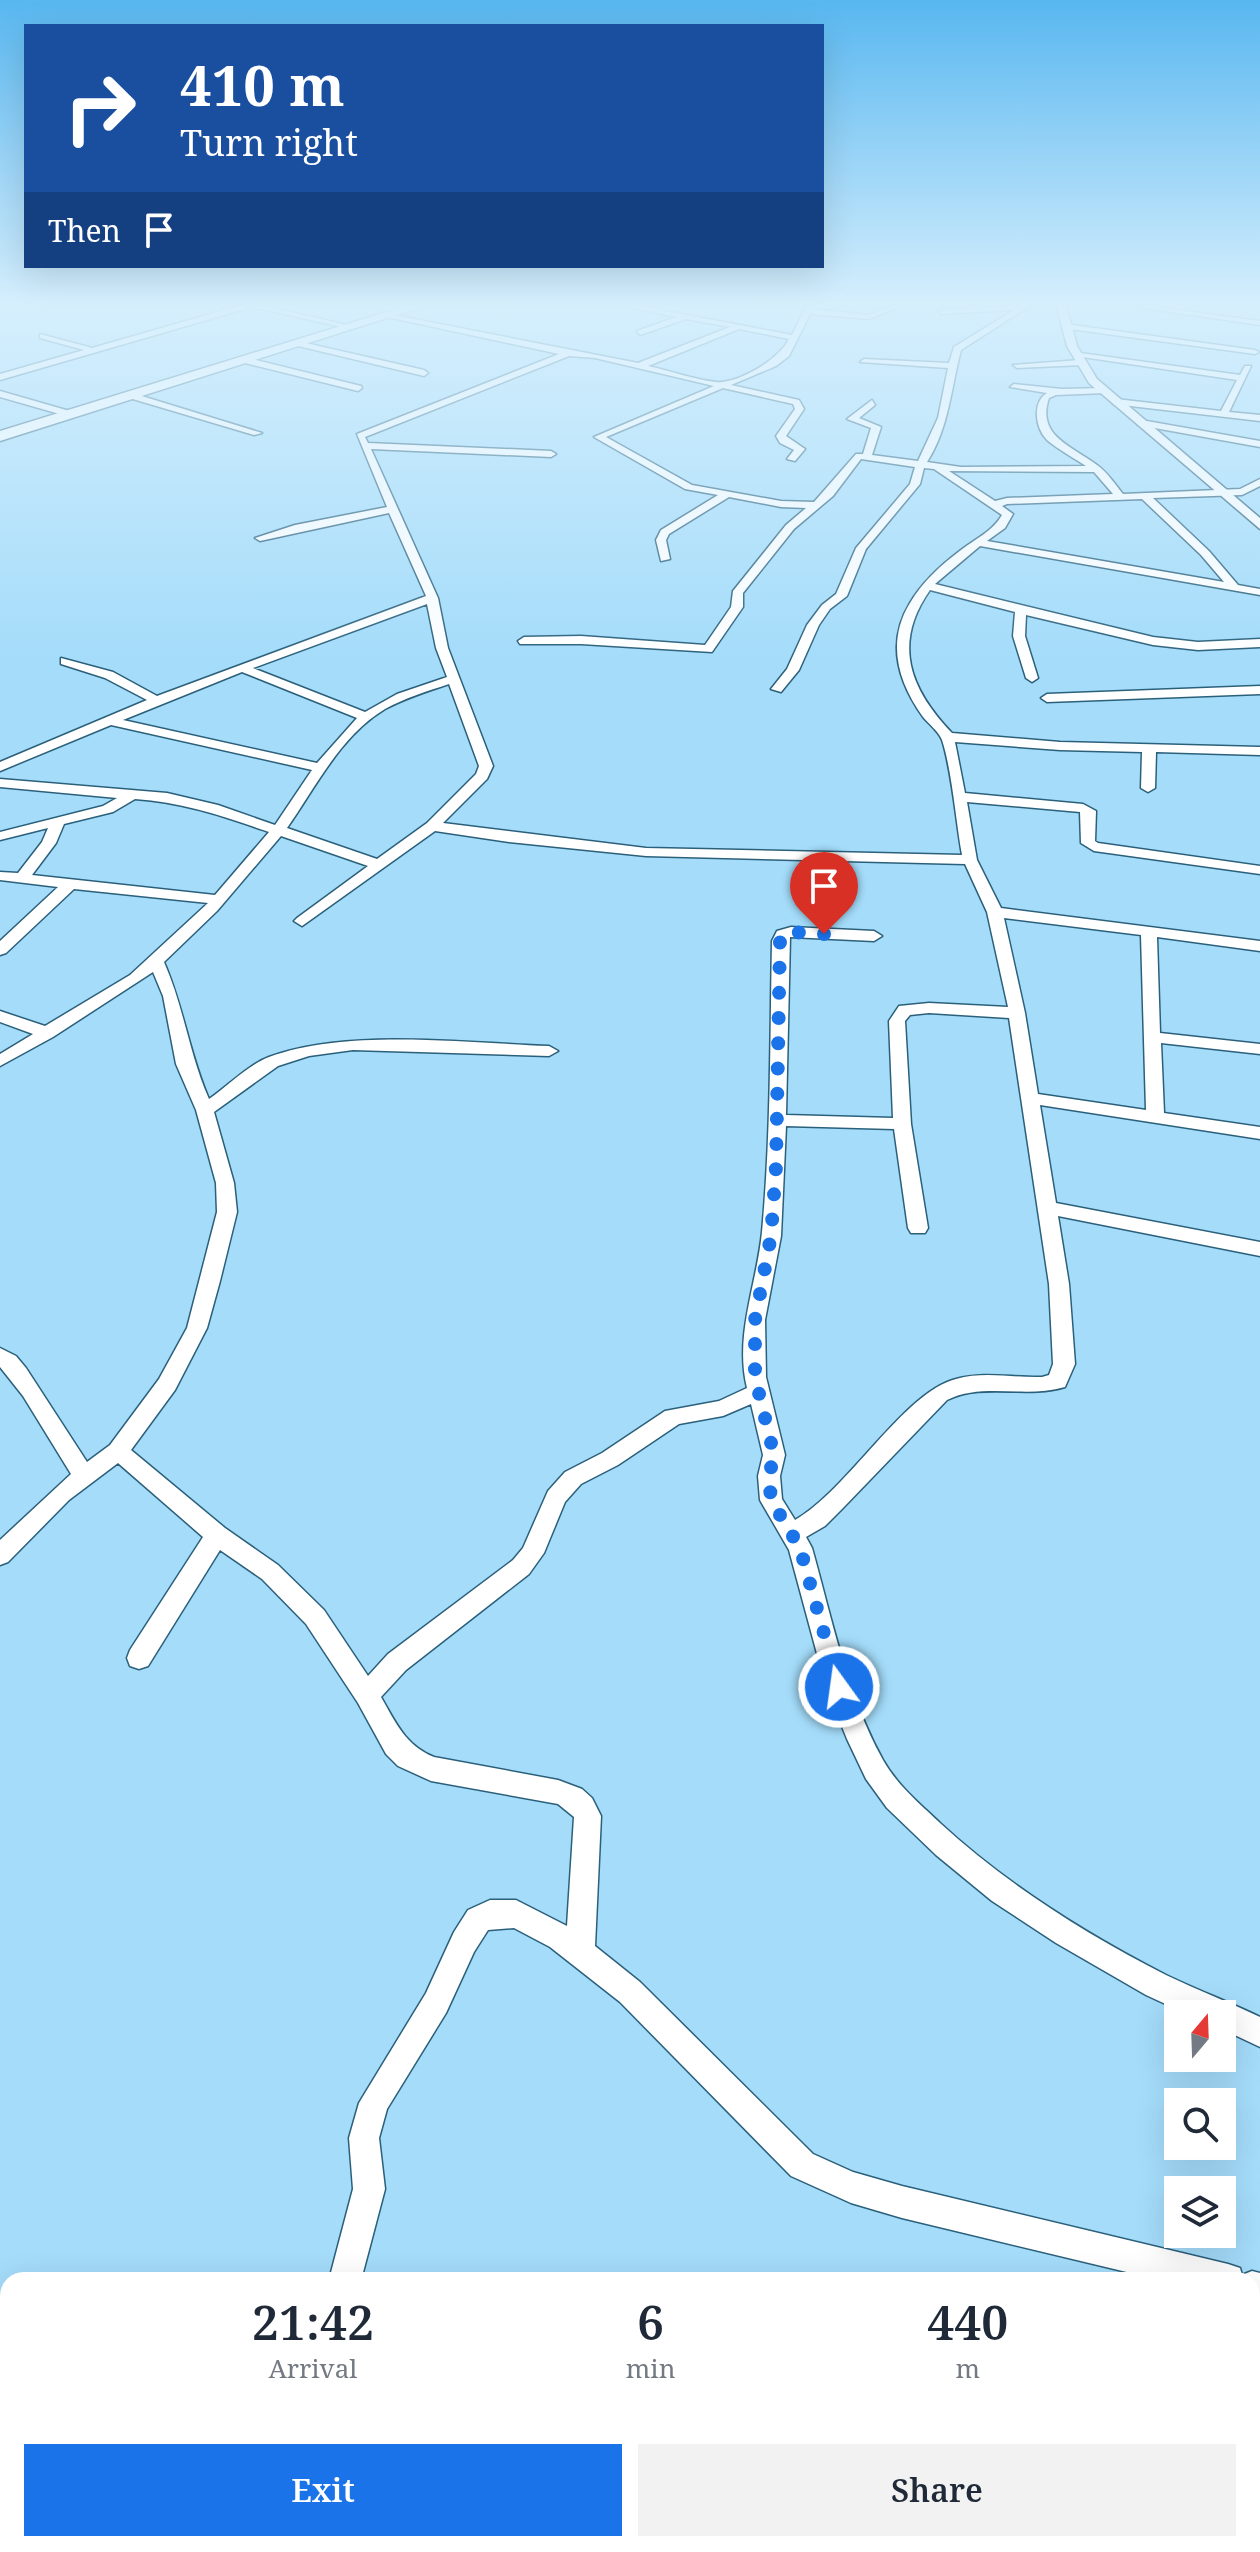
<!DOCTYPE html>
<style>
body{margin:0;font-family:"Noto Serif",serif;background:#f2f2f3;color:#1f2937;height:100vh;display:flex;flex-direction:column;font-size:30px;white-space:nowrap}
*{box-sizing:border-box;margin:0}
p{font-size:26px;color:#747a83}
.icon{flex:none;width:44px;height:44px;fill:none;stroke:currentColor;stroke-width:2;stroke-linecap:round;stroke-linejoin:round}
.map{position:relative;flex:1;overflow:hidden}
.side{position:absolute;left:0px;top:2272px;width:1260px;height:280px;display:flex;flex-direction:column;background:#fff;border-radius:24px 24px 0 0;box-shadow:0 8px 32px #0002}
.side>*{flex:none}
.hud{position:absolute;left:24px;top:24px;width:800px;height:244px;border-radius:0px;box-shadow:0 8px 32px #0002;background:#1a4fa0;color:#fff;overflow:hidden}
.needle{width:52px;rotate:19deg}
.buttons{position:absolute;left:1164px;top:2000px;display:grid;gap:16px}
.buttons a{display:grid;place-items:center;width:72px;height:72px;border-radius:0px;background:#fff;box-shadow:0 8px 32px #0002;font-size:40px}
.pin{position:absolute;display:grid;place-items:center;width:68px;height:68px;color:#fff;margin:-82px -34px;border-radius:50% 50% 50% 0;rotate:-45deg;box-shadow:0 0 8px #0007}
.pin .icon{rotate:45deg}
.me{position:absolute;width:88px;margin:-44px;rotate:346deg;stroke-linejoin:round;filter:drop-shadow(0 0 6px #0008)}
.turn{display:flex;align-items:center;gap:28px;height:168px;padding:0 24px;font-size:36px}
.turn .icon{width:104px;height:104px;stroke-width:2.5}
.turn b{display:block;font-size:56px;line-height:68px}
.then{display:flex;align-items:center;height:76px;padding:0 24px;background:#0003;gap:16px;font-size:30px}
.eta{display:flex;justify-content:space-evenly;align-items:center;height:136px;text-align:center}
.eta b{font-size:48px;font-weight:600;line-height:56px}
.button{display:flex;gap:16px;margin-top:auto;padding:16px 24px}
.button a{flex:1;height:92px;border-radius:0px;background:#1a73e8;color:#fff;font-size:32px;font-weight:600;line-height:92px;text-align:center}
.button a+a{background:#f2f2f3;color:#1f2937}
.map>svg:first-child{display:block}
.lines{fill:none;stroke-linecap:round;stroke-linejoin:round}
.stream{stroke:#20bcfb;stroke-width:2}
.minor-casing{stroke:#2b607b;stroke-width:3}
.tertiary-casing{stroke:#2b607b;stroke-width:3}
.trunk-casing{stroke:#2b607b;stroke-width:3}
.minor{fill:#fff;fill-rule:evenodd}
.tertiary{fill:#fff;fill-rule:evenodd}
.trunk{fill:#fff;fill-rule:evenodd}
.route{stroke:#1a73e8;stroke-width:14;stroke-dasharray:0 25.2}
</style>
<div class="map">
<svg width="1260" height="2552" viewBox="0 0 1260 2552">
<rect width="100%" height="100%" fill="#a4dcfa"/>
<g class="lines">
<polyline class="stream" points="0,306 11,304"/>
<defs>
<g id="minor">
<polygon points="245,304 258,304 355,327 351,329 252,307 0,380 0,374 84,350 40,338 40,334 92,348"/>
<path d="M616,304h14l162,31 15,-31h8l-3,5 56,6 29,-11h10l-38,15 -59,-5 -21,42 -13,10 -45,19 68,15 5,9 -18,27 19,13 -10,12 -8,-2 7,-9 -14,-7 -4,-7 19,-27 -2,-5 -70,-16 -117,49 86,48 89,16 33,1 42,-48h7l8,-26 -24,-9 25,-19 3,5 -16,13 22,9 -9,28 46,6 20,-43 10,-50 -88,-6 4,-3 85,4 5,-16 60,-37 -73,4 -3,-4 86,-6h9l-72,46c-10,38 -12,78 -34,112l34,5 125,-1c-12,-8 -27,-16 -39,-26 -12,-12 -15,-38 0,-47l-37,-6 4,-3 48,5 41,-1 3,5 -50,2 -7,3c-13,38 23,48 48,67 10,7 18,19 26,29l117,-5 20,-10v7l-18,9 -89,3 56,53 29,34 22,4v6l-280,-49 -45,38 218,53 45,5 62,-3v8l-62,3 -45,-5 -127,-30 -1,21 13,42 -6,4 -6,-4 -13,-42 2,-24 -85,-22c-38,54 -20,99 22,143l108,9 200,5v8l-104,-3 -1,36 -7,4 -7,-4 1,-36 -82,-2 -105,-8 10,51 118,11 13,7 -1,30 3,2 162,23v8l-166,-23 -13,-8 -1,-31 -113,-10 10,58 24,48 259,33v10l-103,-14 3,96 100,11v10l-99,-11 3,70 96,14v12l-220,-34 16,98 204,39v14l-202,-40 11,68 6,80 -10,23c-40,12 -81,-5 -118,13l-105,109 -17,17 -19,11 6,11c20,71 35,147 71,212 14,25 37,44 57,63 66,61 146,111 226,152 31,15 63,27 94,42v30l-38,-18v-15h-35l-41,-19 -90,-52 -64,-42 -56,-46 -49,-47 -21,-29 -19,-40 -21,-52 -37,-137 -29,-50 -2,-24 5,-21 -12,-51 -28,12 -44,8 -61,41 -37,19 -16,18 -21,51 -15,21 -123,96 -25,27c15,26 24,48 53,60l124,23 24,9 10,9 9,18 -6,130 45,36 173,172 40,18 49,14 326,78 12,4 2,7 10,-4 8,2v32l-8,-2v-23h-92l-258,-62 -51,-15 -60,-27 -171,-174 -70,-55 -36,-19 -26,2 -14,22 -28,61 -59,96 -8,29 6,51 -24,91h-32l24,-91 -4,-51 10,-35 67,-110 28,-61 14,-22 22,-10h26l51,26 7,-109 -16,-13 -127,-23 -33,-15 -12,-12 -28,-51 -52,-79 -44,-45 -42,-29 -72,116 -9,3 -9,-3 -3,-8 3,-8 73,-113 -85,-74 -49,37 -61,62 -8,3v-25l71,-66 -48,-78 -23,-29v-19l16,8 10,12 61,94 23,-17 49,-66 28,-51 30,-116 -1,-29 -20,-73 -20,-46 -13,-68 -10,-24 -100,65 -53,29v-12l33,-20 -33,-12v-11l45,15 85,-51 78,-72 -134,-14 -68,64 -6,2v-14l58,-54 -58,-7v-8l18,1 24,-31 6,-14 -48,12v-8l103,-26 14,-8 -117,-11v-8l167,14 51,12 57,20 37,-55 -201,-45 -111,46v-9l147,-62 -42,-22 -44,-14v-6l52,14 44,24 269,-100 -37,-83 -129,28 -5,-3 40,-13 92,-18 -30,-73 202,-80 -172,-37 -3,-4 254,50 92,-36 -44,-8 -46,16 -3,-4 39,-14zM739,329l50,10c-9,19 -45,41 -67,43 -13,2 -58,-13 -74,-16zM569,356l26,2 119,28 -120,51 91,52 33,6 -57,35 -5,10 5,21 9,-2 -4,-19 3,-6 60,-37 52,10 25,1 -20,17 -53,66 -2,16 -26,38 -124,-9 -57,1 -6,4 2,3h61l131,8 31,-45v-14l51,-64 39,-33 28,-37 54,8 -5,17 -54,64 -20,46 -14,11 -15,20 -20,44 -16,20 10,3 18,-22 20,-45 11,-16 17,-13 19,-47 54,-65 4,-16 10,1 68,46c-9,16 -27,24 -41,35 -20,15 -38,31 -51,53 -24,39 -12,79 13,114 6,7 16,15 19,23 10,30 14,83 20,115l-316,-7 -203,-25 44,-44 6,-13 -45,-118 -10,-50 -67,-149 180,8 5,-3 -5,-3 -183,-8 -3,-6zM949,471l145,1 19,22 -106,4 -12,3zM1142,499l59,56 23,27 -237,-41 18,-13 8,-14 -11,-8 5,-2zM427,604l9,44 11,29 -50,17 -32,18 -112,-44zM242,672l115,46 -40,45 -194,-43zM449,684l30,82 -3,8 -49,49 -50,36 -90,-31c29,-41 53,-92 98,-119 20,-11 43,-18 64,-25zM135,799c48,3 90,18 134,33l-54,63 -183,-20 24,-32 8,-19 49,-12zM435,831l74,11 137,14 319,8 22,48 21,95 -79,-4 -30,3 -10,15 4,97 -107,-3 4,-178 84,4 8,-5 -8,-5 -83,-4 -14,4 -5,10c-2,98 -1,194 -10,291 -5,52 -28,103 -15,156l-28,13 -54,10 -63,42 -37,19 -17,19 -25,57 -10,12 -125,94 -20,22 -44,-66 -46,-45 -53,-37 -94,-78 44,-60 32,-62 13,-47 17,-69 -3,-29 -20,-71 64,-46 31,-10 44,-6 196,6 9,-5 -9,-5c-84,-3 -202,-18 -280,11 -21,8 -41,29 -60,42 -20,-45 -25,-92 -45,-137l53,-51 64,-75 87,30 -71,52 -3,3 8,5zM1004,918l137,17 5,175 -108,-16 -13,-81zM929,1013l80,5 40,266 4,80 -4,11 -7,2c-29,1 -58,-6 -86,2 -52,13 -108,111 -161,141l-13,-21 -2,-23 5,-21 -19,-78 -1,-57 16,-84 5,-110 108,3 14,99 3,5h14l3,-5 -17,-104 -6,-103 5,-6z"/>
<polygon points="1115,304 1134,304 1260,321 1260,325"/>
<polygon points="1065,324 1255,350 1259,352 1255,354 1062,328"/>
<polygon points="297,341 424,370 428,373 424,376 294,345"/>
<polygon points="1073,352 1240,375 1245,366 1251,366 1229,412 1260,415 1260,421 1113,404 1116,399 1221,411 1237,380 1076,356"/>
<polygon points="244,357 361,386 362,388 358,391 241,362"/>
<polygon points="1080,360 1083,365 1017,368 1013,365"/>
<polygon points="0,391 73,412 75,414 70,417 0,397"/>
<polygon points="126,393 132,393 262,433 254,435 126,397"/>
<polygon points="1141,420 1260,441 1260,447 1138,425"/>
<polygon points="1260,686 1260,694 1047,702 1041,698 1047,694"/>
<polygon points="699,2544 737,2544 734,2552 696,2552"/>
</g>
<polygon id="tertiary" points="1056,304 1066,304 1077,346 1097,379 1260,518 1260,529 1089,383 1067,346"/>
<polygon id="trunk" points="412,304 431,304 0,441 0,431"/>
</defs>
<use href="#minor" class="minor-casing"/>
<use href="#tertiary" class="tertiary-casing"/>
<use href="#trunk" class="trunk-casing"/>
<use href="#minor" class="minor"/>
<use href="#tertiary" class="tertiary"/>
<use href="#trunk" class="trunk"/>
</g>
<linearGradient id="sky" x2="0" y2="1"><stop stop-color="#58b7f0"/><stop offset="0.46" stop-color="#d6effd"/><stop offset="1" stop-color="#d6effd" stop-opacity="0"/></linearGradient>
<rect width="1260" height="661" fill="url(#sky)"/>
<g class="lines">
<polyline class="route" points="824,934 791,932 783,934 780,941 776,1167 771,1236 755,1320 755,1377 774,1455 769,1476 771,1500 800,1548 839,1687"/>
</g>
</svg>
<div class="buttons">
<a><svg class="needle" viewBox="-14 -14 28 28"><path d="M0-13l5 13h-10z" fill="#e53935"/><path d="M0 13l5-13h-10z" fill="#747a83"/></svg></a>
<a><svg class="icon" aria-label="search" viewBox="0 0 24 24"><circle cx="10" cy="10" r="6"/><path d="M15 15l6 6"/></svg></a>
<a><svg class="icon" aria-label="layers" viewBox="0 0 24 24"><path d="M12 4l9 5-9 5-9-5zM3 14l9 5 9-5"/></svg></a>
</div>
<div class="pin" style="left:824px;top:934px;background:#d93025"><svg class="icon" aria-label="arrive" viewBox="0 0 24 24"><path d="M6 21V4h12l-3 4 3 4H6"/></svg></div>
<svg class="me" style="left:839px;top:1687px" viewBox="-20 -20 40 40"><circle r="17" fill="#1a73e8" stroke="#fff" stroke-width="3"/><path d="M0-11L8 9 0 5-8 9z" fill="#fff"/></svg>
<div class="hud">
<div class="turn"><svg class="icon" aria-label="right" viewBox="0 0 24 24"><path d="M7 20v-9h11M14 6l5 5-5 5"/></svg><div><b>410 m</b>Turn right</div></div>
<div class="then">Then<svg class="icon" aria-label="arrive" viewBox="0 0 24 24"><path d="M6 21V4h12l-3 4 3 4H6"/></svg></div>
</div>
<section class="side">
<div class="eta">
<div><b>21:42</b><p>Arrival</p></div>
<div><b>6</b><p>min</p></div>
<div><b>440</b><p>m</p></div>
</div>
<div class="button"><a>Exit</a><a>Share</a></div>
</section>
</div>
